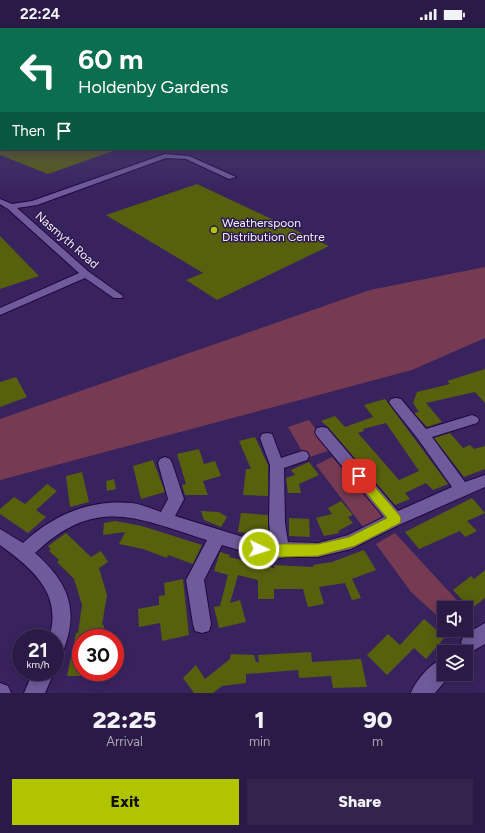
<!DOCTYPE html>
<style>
body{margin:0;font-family:Figtree,sans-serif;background:#33234d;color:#f1f3f6;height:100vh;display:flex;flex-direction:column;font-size:15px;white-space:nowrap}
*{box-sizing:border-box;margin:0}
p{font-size:13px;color:#a6a1b3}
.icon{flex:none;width:22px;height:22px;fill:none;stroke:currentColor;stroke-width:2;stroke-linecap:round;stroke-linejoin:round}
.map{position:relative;height:665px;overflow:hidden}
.details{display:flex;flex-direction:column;background:#2b1a46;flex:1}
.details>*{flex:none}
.banner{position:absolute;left:0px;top:0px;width:485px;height:122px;box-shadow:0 2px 10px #0003,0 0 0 1px #47385f;background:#0b6e4f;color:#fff;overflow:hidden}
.controls{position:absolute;left:437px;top:573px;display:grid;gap:8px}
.controls a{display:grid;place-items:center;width:36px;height:36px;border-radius:0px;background:#2b1a46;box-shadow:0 2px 10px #0003,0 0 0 1px #47385f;font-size:20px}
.speed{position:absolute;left:12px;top:601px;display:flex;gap:8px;font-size:20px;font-weight:700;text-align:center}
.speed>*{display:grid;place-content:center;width:52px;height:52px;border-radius:50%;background:#2b1a46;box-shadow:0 2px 10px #0003,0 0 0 1px #47385f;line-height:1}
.speed small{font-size:10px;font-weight:400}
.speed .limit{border:6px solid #d22;background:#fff;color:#111}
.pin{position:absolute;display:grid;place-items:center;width:34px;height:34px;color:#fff;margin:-17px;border-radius:8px;box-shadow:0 2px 6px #0006}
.me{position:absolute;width:44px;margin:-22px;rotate:94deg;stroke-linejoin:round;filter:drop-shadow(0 0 3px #0008)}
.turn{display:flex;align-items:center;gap:14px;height:84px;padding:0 12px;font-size:18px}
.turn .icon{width:52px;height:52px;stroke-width:2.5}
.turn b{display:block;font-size:28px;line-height:34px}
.then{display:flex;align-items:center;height:38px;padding:0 12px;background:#0003;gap:8px;font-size:15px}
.eta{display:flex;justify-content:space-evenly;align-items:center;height:68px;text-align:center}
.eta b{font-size:24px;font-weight:800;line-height:28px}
.action{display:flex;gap:8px;margin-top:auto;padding:8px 12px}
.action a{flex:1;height:46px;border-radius:0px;background:#b0c500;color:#111;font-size:16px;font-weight:800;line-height:46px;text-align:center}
.action a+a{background:#33234d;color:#f1f3f6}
.status{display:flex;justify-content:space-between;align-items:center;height:28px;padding:0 20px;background:#2b1a46;direction:ltr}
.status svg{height:11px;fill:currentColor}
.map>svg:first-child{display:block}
.green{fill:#763b52}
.building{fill:#56600d;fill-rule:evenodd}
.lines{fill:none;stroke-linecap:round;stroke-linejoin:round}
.minor-casing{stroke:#210741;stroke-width:2}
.minor{fill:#6f5b9b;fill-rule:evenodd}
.route{fill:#b0c500;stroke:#728000}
.poi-dot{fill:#b0c500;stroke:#2f1952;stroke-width:1.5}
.labels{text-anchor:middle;stroke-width:3;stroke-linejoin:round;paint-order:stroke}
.far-poi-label{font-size:12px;fill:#f4f2f9;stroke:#2f1952;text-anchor:start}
.far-street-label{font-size:12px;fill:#f4f2f9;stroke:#2f1952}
</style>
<div class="status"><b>22:24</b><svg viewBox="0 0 49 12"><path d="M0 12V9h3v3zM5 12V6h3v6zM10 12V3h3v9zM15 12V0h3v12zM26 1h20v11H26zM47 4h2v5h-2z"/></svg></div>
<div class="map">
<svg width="485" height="665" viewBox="0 0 485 665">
<rect width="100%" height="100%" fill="#39235e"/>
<g class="green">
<polygon points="485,239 485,310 412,342 0,452 0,391 370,262"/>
<polygon points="309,392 331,422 306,430 288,399"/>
<polygon points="332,429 386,492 364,500 316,437"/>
<polygon points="395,505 464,580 444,580 444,594 411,564 376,516"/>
</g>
<g class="building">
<polygon points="0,121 116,121 116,122 48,146 0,127"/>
<polygon points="197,156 329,218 217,272 186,252 203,245 106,187"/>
<polygon points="0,208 39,248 0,261"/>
<polygon points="485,341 485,375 475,364 426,375 442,394 427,399 414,385 419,384 413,375 417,364 450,356 447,353"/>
<polygon points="16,349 27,369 0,379 0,354"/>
<path d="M385,371l63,85 -15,6 -7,-7 -21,10 5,6 -15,6 -67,-78 -7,-6 14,-5 10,11 28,-10 -9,-12zM386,395l33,48 -20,9 -41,-47 6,-2 -1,-2z"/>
<polygon points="450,405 463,420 470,417 474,421 485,418 485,441 464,449 434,410"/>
<polygon points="255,409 268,437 268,468 243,467 246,441 251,441 239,413"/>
<polygon points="199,421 204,436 215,433 221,448 203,453 208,467 185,467 182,457 186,456 177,426"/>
<polygon points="153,432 165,464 141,471 133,438"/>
<polygon points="309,434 319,447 299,456 301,465 288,465 286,450 295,447 291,442"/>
<polygon points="82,444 89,474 70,479 66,448"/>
<polygon points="114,451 116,461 107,463 106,453"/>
<polygon points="47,456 57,463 36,482 46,489 28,505 0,486 0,481 14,469 25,476"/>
<polygon points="472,470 485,485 467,493 477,503 465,509 460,503 419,521 405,504"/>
<polygon points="341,473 353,487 348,489 353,495 338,503 339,505 324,508 316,490 332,486 328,480"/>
<polygon points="201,483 219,484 227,489 221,499 204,492"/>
<polygon points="241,485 268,487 268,507 238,504"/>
<polygon points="289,490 309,491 310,509 289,508"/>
<polygon points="115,493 142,498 202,517 193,536 168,527 167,530 143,521 119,516 125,504 103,507 104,495"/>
<polygon points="66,505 91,529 101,523 108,534 99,540 107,567 102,597 104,597 103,610 81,610 81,648 67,648 76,605 78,605 82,577 74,551 57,534 59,532 49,523 51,521 48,518"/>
<polygon points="364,522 376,542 352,551 361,570 352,572 345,555 319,559 324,576 308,579 303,561 274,561 274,571 258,571 258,552 238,547 230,575 240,572 246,594 219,600 214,579 220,578 228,547 214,543 220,524 230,527 229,529 274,540 274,537 313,539 313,537 332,534"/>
<polygon points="485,542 485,570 471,581 453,562 471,548 474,551"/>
<polygon points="183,551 189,607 162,613 160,595 139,599 138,581 159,577 159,568 165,567 164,555"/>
<polygon points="424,591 445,609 426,631 414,620 387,647 367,627 388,606 400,617"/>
<polygon points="311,624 312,634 361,631 367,659 333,660 331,648 299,650 298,642 246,646 246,655 222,658 213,665 194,665 183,650 196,637 205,651 230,631 231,626 254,627 256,634 259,634 258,627"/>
</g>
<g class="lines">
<defs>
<g id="minor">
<polygon points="165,126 189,128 236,149 229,151 186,131 166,130 37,177 17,180 89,244 123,268 122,270 114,270 85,250 0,287 0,280 79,245 8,181 0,176 0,171 12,176 32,173"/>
<path d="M396,370l5,1 25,30 46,-14 5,2 2,3 -2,3 -45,14 33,45 20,-7v12l-84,37 -50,25 -33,8h-33c-14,5 -48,-8 -63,-12l-18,35 7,44 -2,7 -7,2 -7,-2 -2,-7 -7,-44 21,-40c-70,-22 -111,-45 -172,13 34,30 45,57 27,101l-7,3v-19h-6c14,-44 -16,-69 -49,-93v-16l23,14c30,-28 67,-44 109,-40 9,1 20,6 29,9l7,-13 -10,-36 2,-4 5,-2 5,2 2,4 12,36 -9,17 84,26h12l-2,-19 1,-58 -10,-27 2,-4 5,-1 5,1 9,24 21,-7 5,1 2,4 -2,4 -23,8 1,55 3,19 30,1 30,-8 36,-18 -67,-81 -2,-4 2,-4 5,-1 5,1 71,83 54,-24 -34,-48 -27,-34 -2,-3 2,-3z"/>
<polygon points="485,595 485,616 471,624 464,621 461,614 464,607"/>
<path d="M444,630v16h7l-16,19h-24c5,-13 20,-30 33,-35z"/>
<polygon points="33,644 54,644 45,665 24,665"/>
<polygon points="0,655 8,658 11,665 0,665"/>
</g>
</defs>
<use href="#minor" class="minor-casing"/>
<use href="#minor" class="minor"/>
</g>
<linearGradient id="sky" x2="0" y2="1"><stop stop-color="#1f1334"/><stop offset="0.43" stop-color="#4e4579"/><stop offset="1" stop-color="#4e4579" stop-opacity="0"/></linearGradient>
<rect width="485" height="164" fill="url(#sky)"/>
<polygon class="route" points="359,443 363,445 400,488 401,491 400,495 355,518 318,528 281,529 254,525 252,521 254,517 259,516 318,516 349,509 387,490 355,451 353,448 355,445"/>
<circle class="poi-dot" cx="214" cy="202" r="4"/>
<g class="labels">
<g class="far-poi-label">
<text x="222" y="199">Weatherspoon<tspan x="222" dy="14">Distribution Centre</tspan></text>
</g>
<g class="far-street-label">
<text transform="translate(67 212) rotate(41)" y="4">Nasmyth Road</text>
</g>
</g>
</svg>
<div class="controls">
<a><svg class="icon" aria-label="sound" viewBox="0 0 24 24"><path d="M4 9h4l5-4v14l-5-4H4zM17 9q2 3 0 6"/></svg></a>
<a><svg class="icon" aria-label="layers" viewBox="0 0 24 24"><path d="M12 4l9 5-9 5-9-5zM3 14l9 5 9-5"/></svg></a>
</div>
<div class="speed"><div>21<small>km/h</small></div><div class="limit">30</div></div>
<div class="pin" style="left:359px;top:448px;background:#d93025"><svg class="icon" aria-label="arrive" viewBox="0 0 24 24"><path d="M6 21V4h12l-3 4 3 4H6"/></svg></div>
<svg class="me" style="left:259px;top:521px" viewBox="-20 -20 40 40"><circle r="17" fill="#b0c500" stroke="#fff" stroke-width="3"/><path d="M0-11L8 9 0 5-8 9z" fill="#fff"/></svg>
<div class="banner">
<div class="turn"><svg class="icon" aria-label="left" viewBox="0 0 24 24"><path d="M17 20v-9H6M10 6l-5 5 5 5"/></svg><div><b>60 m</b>Holdenby Gardens</div></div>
<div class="then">Then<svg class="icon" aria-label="arrive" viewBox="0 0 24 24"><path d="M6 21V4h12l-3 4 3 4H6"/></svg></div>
</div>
</div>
<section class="details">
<div class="eta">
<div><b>22:25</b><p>Arrival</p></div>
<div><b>1</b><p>min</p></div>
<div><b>90</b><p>m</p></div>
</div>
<div class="action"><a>Exit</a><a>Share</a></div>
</section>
